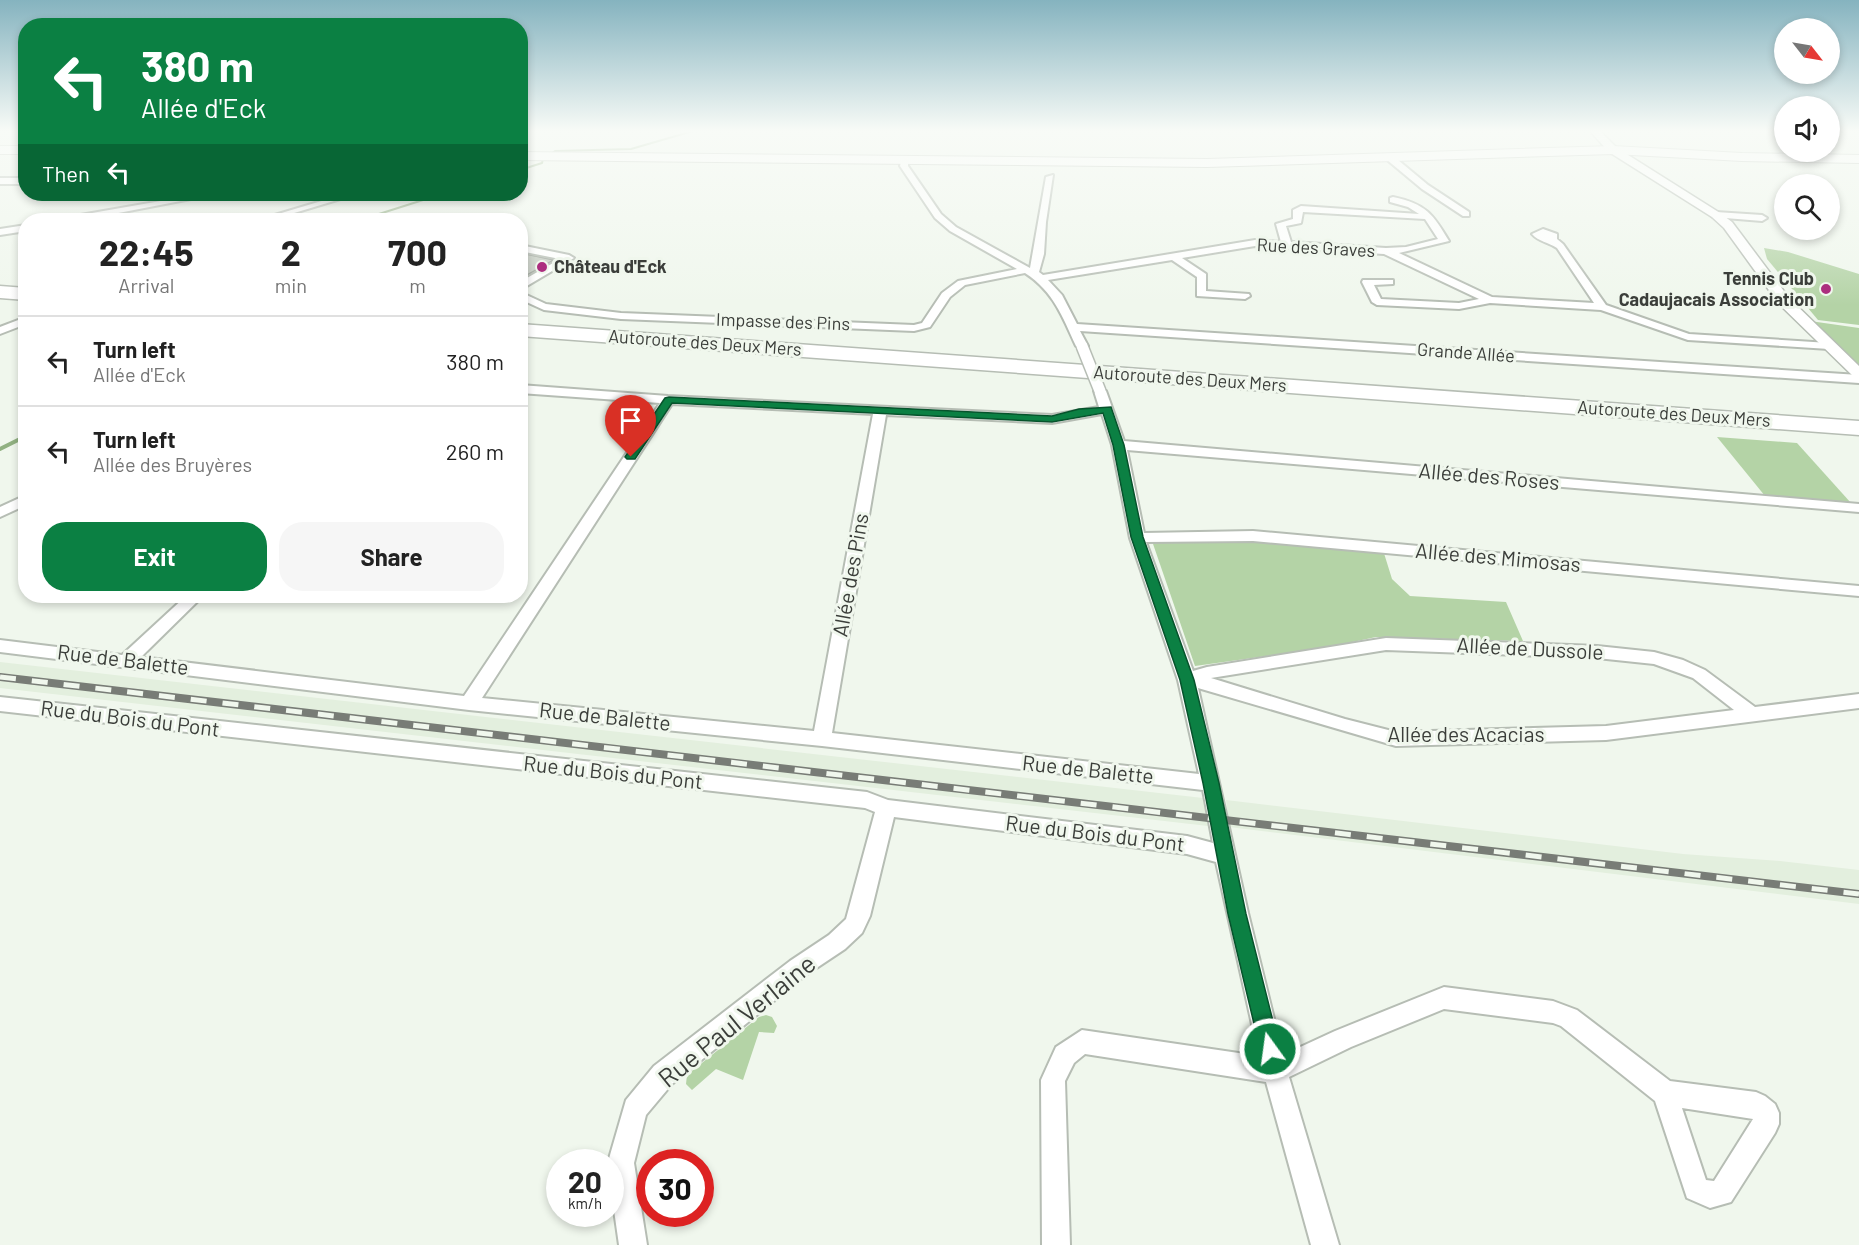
<!DOCTYPE html>
<meta charset="utf-8">
<style>
body{margin:0;font-family:Barlow,sans-serif;background:#f6f6f6;color:#222;height:100vh;display:flex;flex-direction:column;font-size:22px;white-space:nowrap}
*{box-sizing:border-box;margin:0}
p{font-size:20px;color:#767676}
.icon{flex:none;width:33px;height:33px;fill:none;stroke:currentColor;stroke-width:2;stroke-linecap:round;stroke-linejoin:round}
.map{position:relative;flex:1;overflow:hidden}
.panel{position:absolute;left:18px;top:213px;width:510px;height:390px;display:flex;flex-direction:column;background:#fff;border-radius:24px;box-shadow:0 3px 9px #0003}
.panel>*{flex:none}
.top-card{position:absolute;left:18px;top:18px;width:510px;height:183px;border-radius:24px;box-shadow:0 3px 9px #0003;background:#0b8043;color:#fff;overflow:hidden}
.needle{width:39px;rotate:121deg}
.fabs{position:absolute;left:1774px;top:18px;display:grid;gap:12px}
.fabs a{display:grid;place-items:center;width:66px;height:66px;border-radius:50%;background:#fff;box-shadow:0 3px 9px #0003;font-size:30px}
.speed{position:absolute;left:546px;top:1149px;display:flex;gap:12px;font-size:30px;font-weight:700;text-align:center}
.speed>*{display:grid;place-content:center;width:78px;height:78px;border-radius:50%;background:#fff;box-shadow:0 3px 9px #0003;line-height:1}
.speed small{font-size:15px;font-weight:400}
.speed .limit{border:9px solid #d22;background:#fff;color:#111}
.pin{position:absolute;display:grid;place-items:center;width:51px;height:51px;color:#fff;margin:-62px -26px;border-radius:50% 50% 50% 0;rotate:-45deg;box-shadow:0 0 6px #0007}
.pin .icon{rotate:45deg}
.me{position:absolute;width:66px;margin:-33px;rotate:346deg;stroke-linejoin:round;filter:drop-shadow(0 0 4px #0008)}
.turn{display:flex;align-items:center;gap:21px;height:126px;padding:0 24px;font-size:27px}
.turn .icon{width:78px;height:78px;stroke-width:2.5}
.turn b{display:block;font-size:42px;line-height:51px}
.then{display:flex;align-items:center;height:57px;padding:0 24px;background:#0003;gap:12px;font-size:22px}
.eta{display:flex;justify-content:space-evenly;align-items:center;height:102px;text-align:center}
.eta b{font-size:36px;font-weight:700;line-height:42px}
.cta{display:flex;gap:12px;margin-top:auto;padding:12px 24px}
.cta a{flex:1;height:69px;border-radius:24px;background:#0b8043;color:#fff;font-size:24px;font-weight:700;line-height:69px;text-align:center}
.cta a+a{background:#f6f6f6;color:#222}
ul{padding:0;list-style:none}
li{display:flex;align-items:center;gap:18px;height:90px;padding:0 24px;border-top:2px solid #e0e0e0}
li div{flex:1}
li b{display:block;font-size:22px}
li em{font-style:normal}
.map>svg:first-child{display:block}
.built{fill:#e3efde}
.green{fill:#b4d3a6}
.lines{fill:none;stroke-linecap:round;stroke-linejoin:round}
.stream-far1{stroke:#91b182;stroke-width:2}
.stream{stroke:#91b182;stroke-width:4}
.building{fill:#c5ccc2;stroke:#9ea49b;stroke-width:1.5}
.minor-casing{stroke:#b6bdb4;stroke-width:4}
.tertiary-casing{stroke:#b6bdb4;stroke-width:3}
.primary-casing{stroke:#b6bdb4;stroke-width:2}
.motorway-casing{stroke:#b6bdb4;stroke-width:3}
.minor{fill:#fff;fill-rule:evenodd}
.tertiary{fill:#fff;fill-rule:evenodd}
.primary{fill:#fff;fill-rule:evenodd}
.motorway{fill:#fff;fill-rule:evenodd}
.rail-casing{stroke:#787c76;stroke-width:8}
.rail{stroke:#f0f7ed;stroke-width:5;stroke-dasharray:16;stroke-linecap:butt}
.minor-bridge-casing{stroke:#b6bdb4;stroke-width:14;stroke-linecap:butt}
.minor-bridge{stroke:#fff;stroke-width:11}
.route{fill:#0b8043;stroke:#07532c;stroke-width:1.5}
.poi-dot{fill:#ac2e7f;stroke:#f0f7ed;stroke-width:2}
.labels{text-anchor:middle;stroke-width:6;stroke-linejoin:round;paint-order:stroke}
.far-street-label{font-size:18px;fill:#3b3e3a;stroke:#f0f7ed}
.far-poi-label{font-size:18px;font-weight:bold;fill:#3b3e3a;stroke:#f0f7ed;text-anchor:start}
.street-label{font-size:21px;fill:#3b3e3a;stroke:#f0f7ed}
.near-street-label{font-size:26px;fill:#3b3e3a;stroke:#f0f7ed}
</style>
<div class="map">
<svg width="1859" height="1245" viewBox="0 0 1859 1245">
<rect width="100%" height="100%" fill="#f0f7ed"/>
<g class="built">
<polygon points="0,662 1203,798 1208,826 0,688"/>
<polygon points="1226,800 1683,854 1780,861 1859,870 1859,904 1229,827"/>
</g>
<g class="green">
<polygon points="1764,248 1788,252 1859,274 1859,325 1818,320 1767,259"/>
<polygon points="1803,320 1859,328 1859,374"/>
<polygon points="1717,437 1797,443 1851,503 1765,496"/>
<polygon points="1257,538 1383,550 1392,579 1410,596 1506,602 1523,641 1376,637 1324,648 1195,666 1152,541"/>
<polygon points="766,1015 772,1017 777,1026 774,1033 759,1032 743,1080 716,1069 692,1090 686,1084 687,1075 759,1017"/>
</g>
<g class="lines">
<g class="stream-far1">
<polyline points="552,153 555,151 631,149 693,131"/>
<polyline points="520,170 542,163 543,159"/>
<polyline points="360,220 442,194"/>
</g>
<polyline class="stream" points="0,449 26,436"/>
</g>
<polygon class="building" points="521,253 554,260 520,279"/>
<g class="lines">
<defs>
<g id="minor">
<polygon points="1386,155 1392,155 1428,185 1469,212 1469,216 1463,216 1422,189 1386,159"/>
<path d="M902,158h6v8l33,48 15,13 74,41 16,-91 7,-2 -7,47 -2,32 -5,18 4,3 212,-35 26,2 -5,-18 17,-5v-9l8,-4 118,8 -11,-7 -18,-5v-4l3,-1c33,7 40,17 56,44l-50,12 93,44 102,6 -37,-55c-9,-6 -18,-6 -25,-14l11,-5 14,5v5l6,5 43,61 83,29 140,9 6,3 -6,3 -141,-9 -87,-30 -111,-7 -31,6 -82,-4 -5,-3 -10,-20 1,-2h30v4l-19,1 7,14 78,4 20,-4 -95,-45 -129,-8 -73,12 24,16v17l43,3 1,2 -5,3 -48,-3v-19l-25,-17 -124,20 14,15 15,29 782,51v8l-779,-52 8,15 -6,3 -6,-3c-14,-30 -22,-54 -51,-73l-60,12 -15,12 -20,30 -16,4 -293,-12 -77,-9 -24,-11v-7l26,12 75,9 293,12 8,-2 20,-30 16,-12 59,-12 -67,-38 -15,-13 -35,-52zM1303,212l122,7 13,20 -32,8 -20,1 -95,-6 -5,-16 15,-3z"/>
<rect x="0" y="178" width="26" height="6"/>
<polygon points="201,194 217,194 82,220 64,220 69,217"/>
<polygon points="345,194 357,194 271,220 258,220"/>
<polygon points="1716,212 1762,215 1767,218 1762,221 1713,217 1711,215"/>
<polygon points="26,225 26,231 0,235 0,229"/>
<polygon points="520,245 569,255 574,258 520,290 520,282 560,259 520,251"/>
<polygon points="26,317 26,324 0,334 0,327"/>
<path d="M520,385l148,11 384,19 47,-8 -5,-16 6,-4 6,4 18,50 735,63v8l-732,-62 17,83 109,-2 606,55v10l-606,-55 -107,1 47,129 14,-4 179,-29 211,8 57,6 29,8 22,10 50,37 104,-13v14l-253,32 -210,6 -198,-58 50,225 35,142 52,-24 109,-44 109,14 24,9 93,71 86,11 9,4 10,8 4,9v11l-4,9 -44,69 -21,6 -23,-10 -32,-97 -94,-75 -8,-3 -109,-14 -93,38 -62,30 50,168h-28l-45,-163 -181,-28 -11,9 -9,18 5,164h-28l-1,-165 15,-33 26,-17 177,26 -43,-194 -29,-8 -293,-37 -24,99 -8,17 -17,16 -39,26 -134,109 -26,31 -12,48 13,82h-28l-9,-63v-20h-2l18,-62 28,-34 136,-105 39,-26 17,-16 29,-107 -10,-4 -865,-97v-14l867,95 21,8 299,36 26,7 -10,-53 -381,-44 -353,-36 -469,-58v-12l122,15 64,-59h17l-62,61 323,39 196,-293 -140,-10zM672,404l201,10 -59,317 -332,-33zM1102,414l10,31 18,93 48,142 21,94 -367,-41 54,-318 166,8zM1386,650l211,8 57,6 39,14 41,32 -128,16 -210,6 -51,-13 -134,-41zM1682,1108l71,11 -39,62 -8,-1z"/>
<polygon points="26,495 26,505 0,517 0,507"/>
</g>
<polygon id="tertiary" points="1590,131 1600,131 1617,148 1720,213 1732,222 1789,298 1859,366 1859,379 1854,377 1779,304 1724,228 1712,217 1609,152"/>
<g id="primary">
<rect x="0" y="146" width="26" height="8"/>
<polygon points="1613,146 1742,153 1859,155 1859,163 1742,161 1613,154 1207,167 520,160 520,152 1207,159"/>
</g>
<g id="motorway">
<polygon points="0,286 26,288 26,300 0,298"/>
<polygon points="520,324 1859,421 1859,435 520,336"/>
</g>
</defs>
<use href="#minor" class="minor-casing"/>
<use href="#tertiary" class="tertiary-casing"/>
<use href="#primary" class="primary-casing"/>
<use href="#motorway" class="motorway-casing"/>
<use href="#minor" class="minor"/>
<use href="#tertiary" class="tertiary"/>
<use href="#primary" class="primary"/>
<use href="#motorway" class="motorway"/>
<defs>
<polyline id="rail" points="0,677 1859,894"/>
</defs>
<use href="#rail" class="rail-casing"/>
<use href="#rail" class="rail"/>
<defs>
<polyline id="minor-bridge" points="1082,346 1100,391"/>
</defs>
<use href="#minor-bridge" class="minor-bridge-casing"/>
<use href="#minor-bridge" class="minor-bridge"/>
</g>
<linearGradient id="sky" x2="0" y2="1"><stop stop-color="#85b3bf"/><stop offset="0.43" stop-color="#f8fbf7"/><stop offset="1" stop-color="#f8fbf7" stop-opacity="0"/></linearGradient>
<rect width="1859" height="305" fill="url(#sky)"/>
<polygon class="route" points="669,397 1052,416 1079,409 1111,407 1124,445 1143,537 1194,680 1219,783 1246,914 1280,1049 1277,1056 1270,1058 1263,1056 1260,1049 1228,914 1203,783 1180,680 1131,537 1113,445 1103,413 1052,422 672,403 635,459 627,459 625,457 665,398"/>
<g class="poi-dot">
<circle cx="542" cy="267" r="6"/>
<circle cx="1826" cy="289" r="6"/>
</g>
<g class="labels">
<g class="far-street-label">
<text transform="translate(1316 248) rotate(3)" y="6">Rue des Graves</text>
<text transform="translate(783 322) rotate(2)" y="6">Impasse des Pins</text>
<text transform="translate(705 343) rotate(4)" y="6">Autoroute des Deux Mers</text>
<text transform="translate(1466 353) rotate(4)" y="6">Grande Allée</text>
<text transform="translate(1190 379) rotate(4)" y="6">Autoroute des Deux Mers</text>
<text transform="translate(1674 414) rotate(4)" y="6">Autoroute des Deux Mers</text>
</g>
<g class="far-poi-label">
<text x="554" y="273">Château d'Eck</text>
<text x="1814" y="285" text-anchor="end">Tennis Club<tspan x="1814" dy="21">Cadaujacais Association</tspan></text>
</g>
<g class="street-label">
<text transform="translate(1489 477) rotate(5)" y="7">Allée des Roses</text>
<text transform="translate(1498 558) rotate(5)" y="7">Allée des Mimosas</text>
<text transform="translate(851 575) rotate(-80)" y="7">Allée des Pins</text>
<text transform="translate(1530 649) rotate(3)" y="7">Allée de Dussole</text>
<text transform="translate(123 660) rotate(7)" y="7">Rue de Balette</text>
<text transform="translate(605 717) rotate(6)" y="7">Rue de Balette</text>
<text transform="translate(130 719) rotate(7)" y="7">Rue du Bois du Pont</text>
<text x="1466" y="742">Allée des Acacias</text>
<text transform="translate(1088 770) rotate(6)" y="7">Rue de Balette</text>
<text transform="translate(613 773) rotate(6)" y="7">Rue du Bois du Pont</text>
<text transform="translate(1095 834) rotate(7)" y="7">Rue du Bois du Pont</text>
</g>
<g class="near-street-label">
<text transform="translate(737 1021) rotate(-39)" y="9">Rue Paul Verlaine</text>
</g>
</g>
</svg>
<div class="fabs">
<a><svg class="needle" viewBox="-14 -14 28 28"><path d="M0-13l5 13h-10z" fill="#e53935"/><path d="M0 13l5-13h-10z" fill="#767676"/></svg></a>
<a><svg class="icon" aria-label="sound" viewBox="0 0 24 24"><path d="M4 9h4l5-4v14l-5-4H4zM17 9q2 3 0 6"/></svg></a>
<a><svg class="icon" aria-label="search" viewBox="0 0 24 24"><circle cx="10" cy="10" r="6"/><path d="M15 15l6 6"/></svg></a>
</div>
<div class="speed"><div>20<small>km/h</small></div><div class="limit">30</div></div>
<div class="pin" style="left:631px;top:457px;background:#d93025"><svg class="icon" aria-label="arrive" viewBox="0 0 24 24"><path d="M6 21V4h12l-3 4 3 4H6"/></svg></div>
<svg class="me" style="left:1270px;top:1049px" viewBox="-20 -20 40 40"><circle r="17" fill="#0b8043" stroke="#fff" stroke-width="3"/><path d="M0-11L8 9 0 5-8 9z" fill="#fff"/></svg>
<div class="top-card">
<div class="turn"><svg class="icon" aria-label="left" viewBox="0 0 24 24"><path d="M17 20v-9H6M10 6l-5 5 5 5"/></svg><div><b>380 m</b>Allée d'Eck</div></div>
<div class="then">Then<svg class="icon" aria-label="left" viewBox="0 0 24 24"><path d="M17 20v-9H6M10 6l-5 5 5 5"/></svg></div>
</div>
<section class="panel">
<div class="eta">
<div><b>22:45</b><p>Arrival</p></div>
<div><b>2</b><p>min</p></div>
<div><b>700</b><p>m</p></div>
</div>
<ul>
<li><svg class="icon" aria-label="left" viewBox="0 0 24 24"><path d="M17 20v-9H6M10 6l-5 5 5 5"/></svg><div><b>Turn left</b><p>Allée d'Eck</p></div><em>380 m</em></li>
<li><svg class="icon" aria-label="left" viewBox="0 0 24 24"><path d="M17 20v-9H6M10 6l-5 5 5 5"/></svg><div><b>Turn left</b><p>Allée des Bruyères</p></div><em>260 m</em></li>
</ul>
<div class="cta"><a>Exit</a><a>Share</a></div>
</section>
</div>
